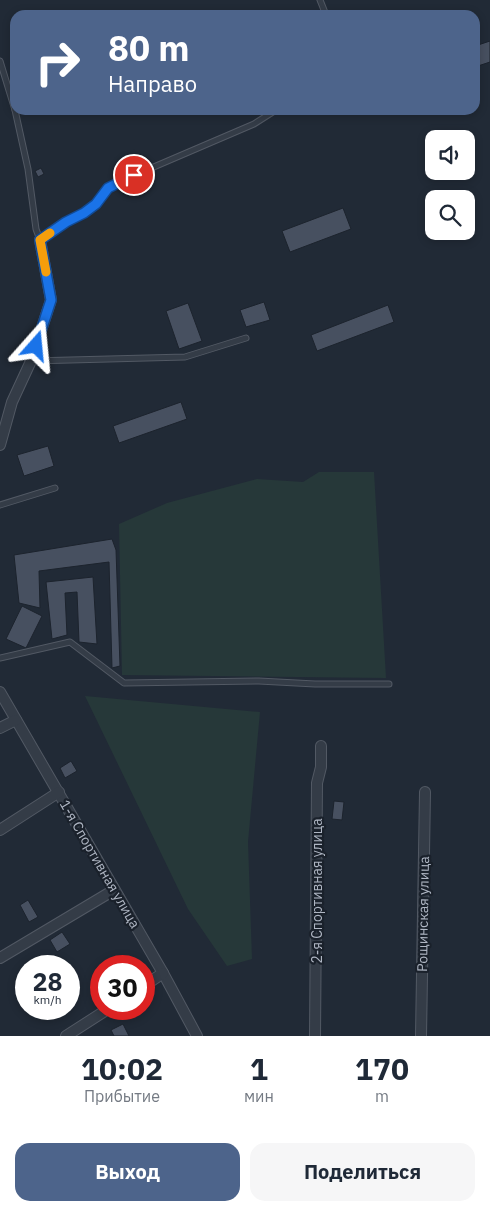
<!DOCTYPE html>
<html lang="ru">
<meta charset="utf-8">
<style>
body{margin:0;font-family:"IBM Plex Sans",sans-serif;background:#f6f6f7;color:#1f2937;height:100vh;display:flex;flex-direction:column;font-size:19px;white-space:nowrap}
*{box-sizing:border-box;margin:0}
p{font-size:16px;color:#747a83}
.icon{flex:none;width:28px;height:28px;fill:none;stroke:currentColor;stroke-width:2;stroke-linecap:round;stroke-linejoin:round}
.map{position:relative;height:1036px;overflow:hidden}
.sheet{display:flex;flex-direction:column;background:#fff;flex:1}
.sheet>*{flex:none}
.guide{position:absolute;left:10px;top:10px;width:470px;height:105px;border-radius:15px;box-shadow:0 2px 8px #0003;background:#4d648b;color:#fff;overflow:hidden}
.controls{position:absolute;left:425px;top:130px;display:grid;gap:10px}
.controls a{display:grid;place-items:center;width:50px;height:50px;border-radius:10px;background:#fff;box-shadow:0 2px 8px #0003;font-size:25px}
.speed{position:absolute;left:15px;top:955px;display:flex;gap:10px;font-size:25px;font-weight:700;text-align:center}
.speed>*{display:grid;place-content:center;width:65px;height:65px;border-radius:50%;background:#fff;box-shadow:0 2px 8px #0003;line-height:1}
.speed small{font-size:12px;font-weight:400}
.speed .limit{border:8px solid #d22;background:#fff;color:#111}
.pin{position:absolute;display:grid;place-items:center;width:42px;height:42px;color:#fff;margin:-21px;border:2px solid #fff;border-radius:50%;box-shadow:0 1px 5px #0007}
.me{position:absolute;width:55px;margin:-28px;rotate:18deg;stroke-linejoin:round;filter:drop-shadow(0 0 4px #0008)}
.turn{display:flex;align-items:center;gap:18px;height:105px;padding:0 15px;font-size:22px}
.turn .icon{width:65px;height:65px;stroke-width:2.5}
.turn b{display:block;font-size:35px;line-height:42px}
.eta{display:flex;justify-content:space-evenly;align-items:center;height:85px;text-align:center}
.eta b{font-size:30px;font-weight:700;line-height:35px}
.button{display:flex;gap:10px;margin-top:auto;padding:10px 15px}
.button a{flex:1;height:58px;border-radius:15px;background:#4d648b;color:#fff;font-size:20px;font-weight:700;line-height:58px;text-align:center}
.button a+a{background:#f6f6f7;color:#1f2937}
.map>svg:first-child{display:block}
.green{fill:#263839}
.building{fill:#475060;stroke:#1c232d}
.lines{fill:none;stroke-linecap:round;stroke-linejoin:round}
.lane-casing{stroke:#525964;stroke-width:7}
.street-casing{stroke:#525964;stroke-width:12}
.lane{stroke:#343c47;stroke-width:5}
.street{stroke:#343c47;stroke-width:10}
.route-casing{stroke:#114b97;stroke-width:12}
.route{stroke:#1a73e8;stroke-width:9}
.slow{stroke:#f59e0b;stroke-width:9}
.labels{text-anchor:middle;stroke-width:4.5;stroke-linejoin:round;paint-order:stroke}
.street-label{font-size:14px;fill:#afb6c3;stroke:#1a212b}
</style>
<div class="map">
<svg width="490" height="1036" viewBox="0 0 490 1036">
<rect width="100%" height="100%" fill="#212a36"/>
<g class="green">
<polygon points="319,472 374,472 386,678 122,675 119,524 167,503 257,479 303,482"/>
<polygon points="85,696 260,712 248,842 252,959 227,966 188,909"/>
</g>
<g class="building">
<polygon points="490,41 490,62 475,67 475,46"/>
<polygon points="41,168 44,174 38,177 35,171"/>
<polygon points="343,208 351,229 290,252 282,231"/>
<polygon points="264,302 270,320 246,327 240,310"/>
<polygon points="188,303 202,341 179,349 166,311"/>
<polygon points="388,305 394,322 317,351 311,335"/>
<polygon points="181,402 187,419 119,443 113,426"/>
<polygon points="48,446 54,466 24,476 17,455"/>
<polygon points="112,539 116,550 120,666 112,668 109,562 39,571 40,608 19,603 14,555"/>
<polygon points="93,577 97,644 79,642 77,592 65,593 67,635 52,639 46,582"/>
<polygon points="22,606 42,616 26,648 6,639"/>
<polygon points="71,761 77,771 65,778 60,768"/>
<polygon points="334,801 344,802 342,820 332,819"/>
<polygon points="28,900 38,917 29,922 20,905"/>
<polygon points="62,932 70,944 57,952 50,940"/>
<polygon points="123,1024 129,1036 114,1036 111,1030"/>
</g>
<g class="lines">
<defs>
<g id="lane">
<polyline points="320,0 326,15"/>
<polyline points="0,61 15,110"/>
<polyline points="15,110 28,169 36,229 40,240 66,222 83,213 95,204 108,188 121,181 254,124 276,110"/>
<polyline points="32,361 185,357 246,338"/>
<polyline points="0,505 55,488"/>
<polyline points="0,658 70,642 124,683 259,681 315,684 389,684"/>
</g>
<g id="street">
<polyline points="0,445 12,402 31,361 51,300 40,240"/>
<polyline points="0,692 163,973 197,1036"/>
<polyline points="0,728 16,720"/>
<polyline points="0,830 59,792"/>
<polyline points="0,958 114,890"/>
<polyline points="144,986 163,973"/>
<polyline points="66,1036 108,1009"/>
<polyline points="315,1036 317,783 321,767 321,746"/>
<polyline points="421,1036 425,792"/>
</g>
</defs>
<use href="#lane" class="lane-casing"/>
<use href="#street" class="street-casing"/>
<use href="#lane" class="lane"/>
<use href="#street" class="street"/>
</g>
<g class="lines">
<defs>
<polyline id="route" points="36,346 51,300 40,240 66,222 84,213 96,204 108,188 134,175"/>
</defs>
<use href="#route" class="route-casing"/>
<use href="#route" class="route"/>
<polyline class="slow" points="46,272 40,240 50,233"/>
</g>
<g class="labels">
<g class="street-label">
<text transform="translate(100 864) rotate(60)" y="5">1-я Спортивная улица</text>
<text transform="translate(317 891) rotate(-90)" y="5">2-я Спортивная улица</text>
<text transform="translate(423 914) rotate(-89)" y="5">Рощинская улица</text>
</g>
</g>
</svg>
<div class="controls">
<a><svg class="icon" aria-label="sound" viewBox="0 0 24 24"><path d="M4 9h4l5-4v14l-5-4H4zM17 9q2 3 0 6"/></svg></a>
<a><svg class="icon" aria-label="search" viewBox="0 0 24 24"><circle cx="10" cy="10" r="6"/><path d="M15 15l6 6"/></svg></a>
</div>
<div class="speed"><div>28<small>km/h</small></div><div class="limit">30</div></div>
<div class="pin" style="left:134px;top:175px;background:#d93025"><svg class="icon" aria-label="arrive" viewBox="0 0 24 24"><path d="M6 21V4h12l-3 4 3 4H6"/></svg></div>
<svg class="me" style="left:36px;top:346px" viewBox="-20 -20 40 40"><path d="M0-17L14 15 0 8-14 15z" fill="#1a73e8" stroke="#fff" stroke-width="4"/></svg>
<div class="guide">
<div class="turn"><svg class="icon" aria-label="right" viewBox="0 0 24 24"><path d="M7 20v-9h11M14 6l5 5-5 5"/></svg><div><b>80 m</b>Направо</div></div>
</div>
</div>
<section class="sheet">
<div class="eta">
<div><b>10:02</b><p>Прибытие</p></div>
<div><b>1</b><p>мин</p></div>
<div><b>170</b><p>m</p></div>
</div>
<div class="button"><a>Выход</a><a>Поделиться</a></div>
</section>
